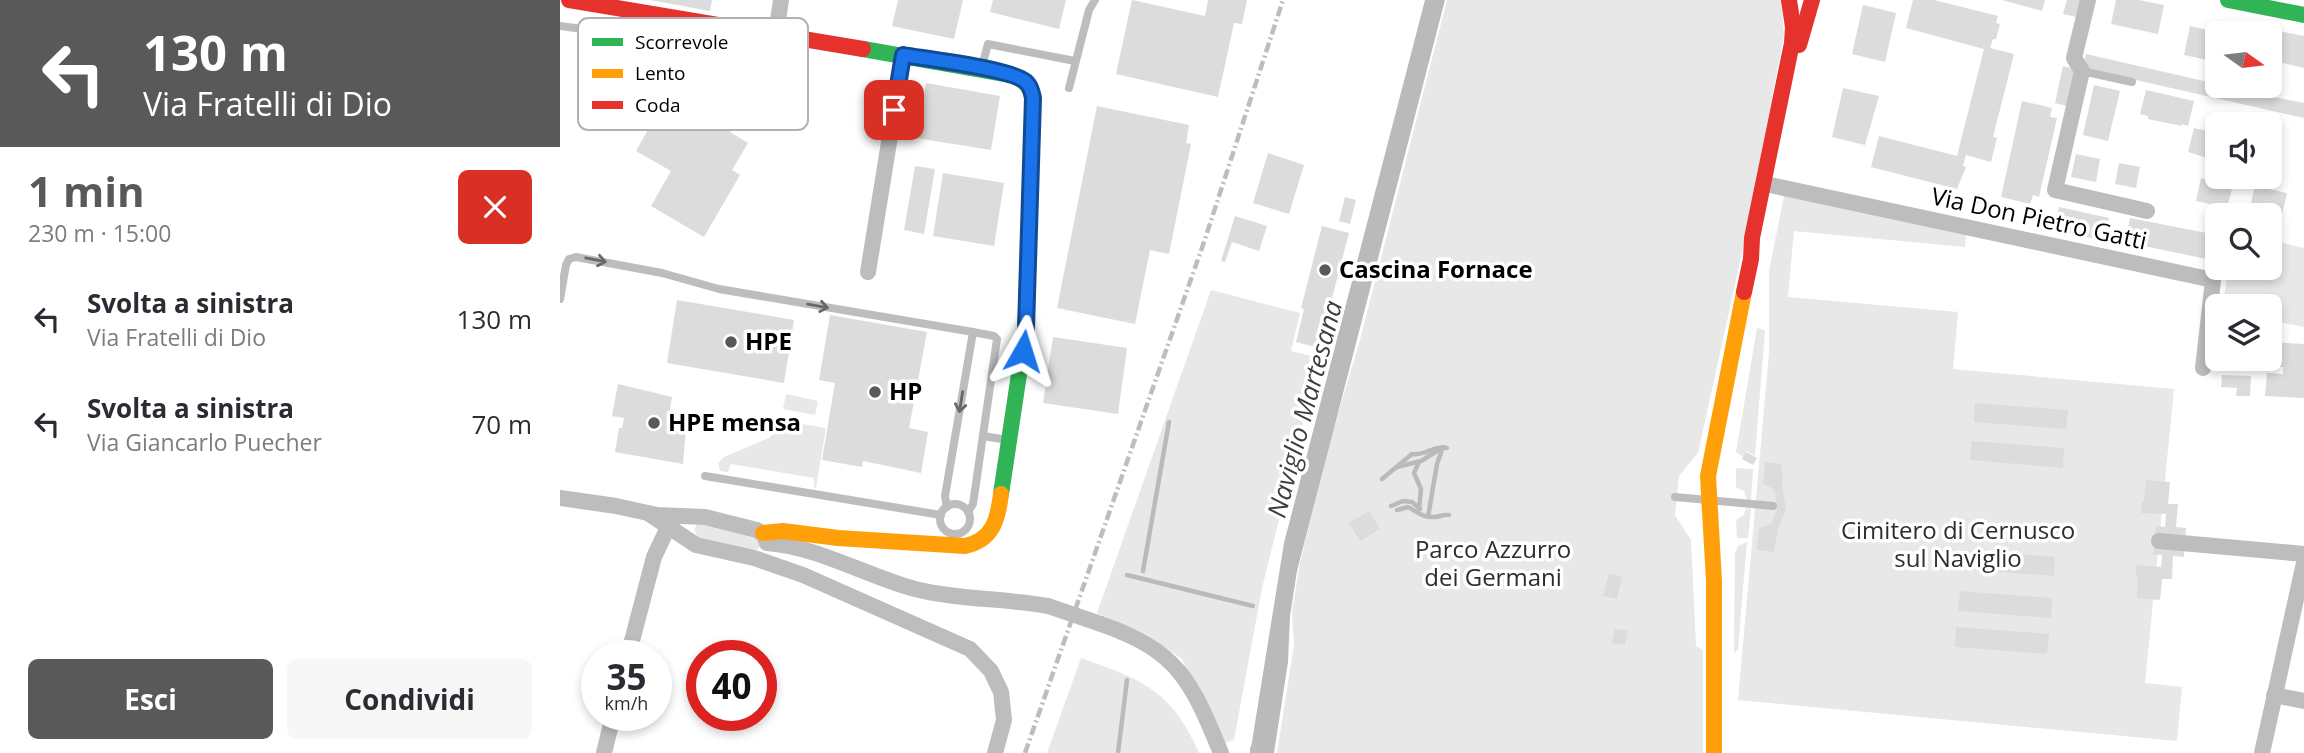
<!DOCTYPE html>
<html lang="it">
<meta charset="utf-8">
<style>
body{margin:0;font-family:"Open Sans",sans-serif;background:#f7f7f7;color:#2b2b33;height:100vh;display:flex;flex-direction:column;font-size:26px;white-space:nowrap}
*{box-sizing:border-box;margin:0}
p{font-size:23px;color:#7c7c81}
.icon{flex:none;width:38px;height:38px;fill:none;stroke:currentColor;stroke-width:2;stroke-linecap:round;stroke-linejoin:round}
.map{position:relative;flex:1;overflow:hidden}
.panel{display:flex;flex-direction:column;background:#fff;width:560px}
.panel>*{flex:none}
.banner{background:#595959;color:#fff;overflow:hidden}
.needle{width:46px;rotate:104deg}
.tools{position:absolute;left:1645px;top:21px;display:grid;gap:14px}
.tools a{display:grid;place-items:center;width:77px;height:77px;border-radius:10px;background:#fff;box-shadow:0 4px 10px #0003;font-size:35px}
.speed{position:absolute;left:21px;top:640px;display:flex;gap:14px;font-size:35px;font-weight:700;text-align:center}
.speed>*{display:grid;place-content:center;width:91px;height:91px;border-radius:50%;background:#fff;box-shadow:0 4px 10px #0003;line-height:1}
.speed small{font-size:18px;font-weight:400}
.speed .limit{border:10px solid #d22;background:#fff;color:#111}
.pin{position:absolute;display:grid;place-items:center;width:60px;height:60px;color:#fff;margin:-30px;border-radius:14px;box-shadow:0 4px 10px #0006}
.me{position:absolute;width:77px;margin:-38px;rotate:6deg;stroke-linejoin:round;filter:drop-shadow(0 0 5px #0008)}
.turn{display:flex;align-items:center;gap:24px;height:147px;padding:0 28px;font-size:32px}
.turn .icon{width:91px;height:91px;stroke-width:2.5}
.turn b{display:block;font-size:49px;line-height:60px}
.round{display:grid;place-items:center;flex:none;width:74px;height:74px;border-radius:10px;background:#f7f7f7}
.summary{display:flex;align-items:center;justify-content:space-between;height:119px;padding:0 28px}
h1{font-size:42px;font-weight:700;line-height:52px;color:#595959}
.action{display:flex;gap:14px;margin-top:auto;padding:14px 28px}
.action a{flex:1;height:80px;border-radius:10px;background:#595959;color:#fff;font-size:28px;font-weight:700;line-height:80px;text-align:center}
.action a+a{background:#f7f7f7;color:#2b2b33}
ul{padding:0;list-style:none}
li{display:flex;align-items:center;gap:21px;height:105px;padding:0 28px}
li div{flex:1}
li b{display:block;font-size:26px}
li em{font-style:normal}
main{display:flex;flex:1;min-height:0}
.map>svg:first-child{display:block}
.green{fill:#e8e8e8}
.water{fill:#bababa}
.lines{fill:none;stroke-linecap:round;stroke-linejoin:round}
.stream{stroke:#bababa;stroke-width:4.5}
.building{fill:#dcdcdc}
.lane{stroke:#bdbdbd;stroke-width:8}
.street{stroke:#bdbdbd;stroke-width:16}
.fast{stroke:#30b455;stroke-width:16}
.slow{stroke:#ff9f0a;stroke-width:16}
.jam{stroke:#e5322d;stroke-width:16}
.rail{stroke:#bdbdbd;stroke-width:4.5;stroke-dasharray:10 3.5 2 3.5;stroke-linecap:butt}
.street-bridge{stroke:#bdbdbd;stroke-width:16}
.oneway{stroke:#686868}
.route-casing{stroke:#114b97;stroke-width:18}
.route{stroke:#1a73e8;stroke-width:12}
.poi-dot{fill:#595959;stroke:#fff;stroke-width:2.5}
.labels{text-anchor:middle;stroke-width:7;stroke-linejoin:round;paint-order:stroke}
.street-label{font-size:24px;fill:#000;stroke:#fff}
.poi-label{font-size:24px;font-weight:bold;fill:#000;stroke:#fff;text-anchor:start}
.park-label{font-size:24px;fill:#2d2d2d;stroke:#fff}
.water-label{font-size:26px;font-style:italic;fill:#3e3e3e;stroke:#fff}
.key{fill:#fff;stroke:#b2b2b2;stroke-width:2}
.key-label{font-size:19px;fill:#000}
</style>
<main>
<section class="panel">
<div class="banner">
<div class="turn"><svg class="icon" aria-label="left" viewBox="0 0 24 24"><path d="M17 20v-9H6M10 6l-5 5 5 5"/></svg><div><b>130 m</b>Via Fratelli di Dio</div></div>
</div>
<div class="summary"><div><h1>1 min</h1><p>230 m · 15:00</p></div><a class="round" style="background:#d93025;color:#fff"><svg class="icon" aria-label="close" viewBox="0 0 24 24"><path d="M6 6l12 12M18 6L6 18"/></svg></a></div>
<ul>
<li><svg class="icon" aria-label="left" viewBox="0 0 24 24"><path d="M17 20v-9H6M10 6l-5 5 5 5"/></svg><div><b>Svolta a sinistra</b><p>Via Fratelli di Dio</p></div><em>130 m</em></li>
<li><svg class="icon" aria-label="left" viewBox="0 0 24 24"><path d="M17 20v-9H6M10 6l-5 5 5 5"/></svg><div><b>Svolta a sinistra</b><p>Via Giancarlo Puecher</p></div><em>70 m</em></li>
</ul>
<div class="action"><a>Esci</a><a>Condividi</a></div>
</section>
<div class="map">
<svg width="1744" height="753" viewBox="0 0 1744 753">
<rect width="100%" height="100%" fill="#fff"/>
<g class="green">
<polygon points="887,0 1221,0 1224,35 1182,253 1138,453 1119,476 1115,515 1131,540 1136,646 1143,650 1143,753 717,753 734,645 732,611 740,563 771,438 800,340"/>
<polygon points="1224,196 1406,235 1405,247 1234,231 1228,297 1398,312 1393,369 1614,389 1585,683 1622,687 1617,741 1178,700 1209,353 1209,271"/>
<polygon points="1710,240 1744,248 1744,327 1710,320 1710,306 1663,306 1668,268 1710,268"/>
<polygon points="651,290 740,313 731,351 759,358 702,588 674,740 664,743 622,659 586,634 537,613"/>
<polygon points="1197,328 1205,330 1195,456 1187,451 1183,457 1176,452"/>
<polygon points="226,394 258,401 255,415 223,409"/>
<polygon points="219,420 266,428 256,488 254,487 254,478 171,464 168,472 160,471 158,463 164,457 209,438 214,433"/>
<polygon points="1176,468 1193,469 1191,501 1187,500 1184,491 1176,487"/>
<polygon points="1186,508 1191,509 1188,538 1177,538 1176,520 1184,515"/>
<polygon points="137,524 196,535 201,546 195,551 139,539 134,530"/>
<polygon points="1187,542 1178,649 1174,653 1175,554 1178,546"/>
<path d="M521,658c62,22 90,32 118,95h-152z"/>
</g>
<polygon class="water" points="865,0 885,0 737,571 730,616 728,662 714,753 697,753 691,748 724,543"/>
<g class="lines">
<g class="stream">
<polyline points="858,464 854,473 861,489 859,509"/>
<polyline points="837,467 861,461 882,448"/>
<path d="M822,479l30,-25c13,2 22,-9 35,-6"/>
<polyline points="831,506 843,501 852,502 860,509"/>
<path d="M837,510l11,-3c8,4 14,10 23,10 7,1 11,-3 18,-2"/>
<polyline points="868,517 877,464 883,447"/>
<polyline points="583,571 609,422"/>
<polyline points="567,575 693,606"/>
<polyline points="558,753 567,680"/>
</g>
</g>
<g class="building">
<polygon points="90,0 152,0 150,11"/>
<polygon points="338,0 403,0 394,39 332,26"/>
<polygon points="433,0 506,0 499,29 430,12"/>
<polygon points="572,0 645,16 648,0 687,0 682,24 674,23 658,97 556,74"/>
<polygon points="1353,0 1374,0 1438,16 1436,23 1440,24 1436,39 1433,39 1430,48 1454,54 1433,137 1437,138 1431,162 1406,155 1403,166 1406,167 1397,189 1311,167 1319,136 1397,156 1424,49 1346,28"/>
<polygon points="1442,0 1485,0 1482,11"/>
<polygon points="1507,0 1521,0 1517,17 1503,14"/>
<polygon points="1556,0 1579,0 1604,5 1598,34 1551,24"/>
<polygon points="1303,5 1336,13 1325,62 1292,54"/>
<polygon points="1630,26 1657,32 1657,62 1624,55"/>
<polygon points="1709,29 1744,36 1744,68 1710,60"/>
<polygon points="1526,54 1657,84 1657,86 1744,103 1744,118 1523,68"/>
<polygon points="1503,66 1515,69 1507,106 1495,103"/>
<polygon points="366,83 440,96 431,150 356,138"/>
<polygon points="1534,85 1560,91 1548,141 1523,135"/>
<polygon points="1283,88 1319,96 1305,145 1272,137"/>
<polygon points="1586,90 1634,101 1628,126 1622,124 1622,126 1588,119 1588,116 1580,114"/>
<polygon points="134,97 177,121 170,132 188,143 172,170 180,175 144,237 91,206 111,171 76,151 94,119 115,131"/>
<polygon points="1462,101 1492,108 1490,117 1497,118 1479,197 1473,195 1470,204 1441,197"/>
<polygon points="537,106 629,125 626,143 631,144 609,254 590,250 575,324 497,308"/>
<polygon points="1634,128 1657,133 1657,161 1628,152"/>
<polygon points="708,153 744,165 729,214 693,203"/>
<polygon points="1516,154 1540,159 1536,182 1511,177"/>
<polygon points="1559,163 1580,167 1576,188 1555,184"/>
<polygon points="355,166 375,169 364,234 344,230"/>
<polygon points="383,173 444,183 434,246 373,236"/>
<polygon points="1641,178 1673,185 1667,208 1636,201"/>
<polygon points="1695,186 1727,193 1718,233 1710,231 1710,215 1688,215"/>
<polygon points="785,197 796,200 790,224 779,221"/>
<polygon points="1499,207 1549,218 1544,241 1494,229"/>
<polygon points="675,216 707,226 699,251 672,242 665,262 661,261"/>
<polygon points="1570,218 1657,235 1656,261 1565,242"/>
<polygon points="762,226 789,233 759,348 736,342 744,309 741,308"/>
<polygon points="117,300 234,320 224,383 107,363"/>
<polygon points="270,315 367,332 349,428 368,432 361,473 303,461 302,467 262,460 275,383 259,380"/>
<polygon points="493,337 567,348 558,414 483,403"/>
<polygon points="1710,342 1744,344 1744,398 1705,396 1707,373 1723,374 1723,367 1705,366 1706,359 1710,359"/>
<polygon points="1662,375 1691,376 1690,396 1676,396 1677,388 1661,387"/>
<polygon points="58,384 112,397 109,415 127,418 123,464 55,452 59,428 62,428 64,418 52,416"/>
<polygon points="1415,403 1508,410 1506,429 1414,422"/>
<polygon points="1412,441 1504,448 1503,468 1410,460"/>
<polygon points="1186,452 1197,458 1193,465 1182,459"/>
<polygon points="1205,462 1222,464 1221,472 1223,472 1222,486 1226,509 1218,529 1214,552 1197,550 1199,528 1211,524 1217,509 1215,492 1209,486 1203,484"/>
<polygon points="1586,480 1610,482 1608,504 1618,504 1616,527 1626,528 1624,557 1613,556 1612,579 1602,579 1600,600 1577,598 1578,577 1576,577 1576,565 1601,567 1602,555 1593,554 1596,526 1605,527 1606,514 1581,513 1582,501 1584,502"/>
<polygon points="809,511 820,529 800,541 789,523"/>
<polygon points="1402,550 1495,557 1494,576 1401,569"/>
<polygon points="1049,573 1062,577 1057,599 1043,596"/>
<polygon points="1400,591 1492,598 1491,618 1398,611"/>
<polygon points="1396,627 1489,634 1487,654 1395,647"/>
<polygon points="1055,629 1068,631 1065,645 1052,643"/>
</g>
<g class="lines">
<g class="lane">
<polyline points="0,26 52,33"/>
<polyline points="422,66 428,44 515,61"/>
<polyline points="1522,71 1572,82"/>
<polyline points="509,88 529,10 535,0"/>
<polyline points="0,299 6,265 9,259 16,257 102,273 159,289 413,332 385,496 387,507"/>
<polyline points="423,436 448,440"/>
<polyline points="145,476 381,515"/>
<polyline points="1115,497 1213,506"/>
<circle cx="395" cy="519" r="15"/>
<polyline points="408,512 413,504 437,339 434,336 413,332"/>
<polyline points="694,753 694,749"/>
</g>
<g class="street">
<polyline points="1528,0 1514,58 1522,71 1495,190 1587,211"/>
<polyline points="216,34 221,0"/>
<polyline points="1210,185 1653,280 1643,368"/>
<polyline points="308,272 343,56"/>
<polyline points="0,498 56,506 97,515 145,517 197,530 203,534 207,542"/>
<polyline points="88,513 136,545 194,558 243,575 410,649 431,671 441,692 444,720 435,753"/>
<polyline points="1599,541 1744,554"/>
<path d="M207,543c52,4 99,33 148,46 44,11 89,9 133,17"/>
<path d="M541,624c77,27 90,56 120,129"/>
<polyline points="68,656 94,557 112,519"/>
<polyline points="1714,695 1744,701"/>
<polyline points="44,753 53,716"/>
<polyline points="1702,753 1744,563"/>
</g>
<g class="fast">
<polyline points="1668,0 1744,15"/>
<path d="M303,49l148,26c13,4 18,11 22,23l-7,230 -25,166"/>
</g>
<g class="slow">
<path d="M203,533l20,-2 55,7 127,8c28,-6 33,-27 36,-52"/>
<polyline points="1154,753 1154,581 1148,476 1184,292"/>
</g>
<g class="jam">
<polyline points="9,0 303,49"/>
<polyline points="1239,45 1252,0"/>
<polyline points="1184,292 1191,259 1192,238 1232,43 1233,27 1229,0"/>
</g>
<polyline class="rail" points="465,753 644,242 723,0"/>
<polyline class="street-bridge" points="488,606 541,624"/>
</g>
<defs><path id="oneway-shaft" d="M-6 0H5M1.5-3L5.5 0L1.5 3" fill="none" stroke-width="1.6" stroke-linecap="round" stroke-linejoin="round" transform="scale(1.75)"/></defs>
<g class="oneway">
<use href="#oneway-shaft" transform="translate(36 260) rotate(11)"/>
<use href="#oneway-shaft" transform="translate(258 306) rotate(10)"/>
<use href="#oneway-shaft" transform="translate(401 402) rotate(99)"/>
</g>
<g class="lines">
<defs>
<path id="route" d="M334,110l9,-55c23,4 112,14 124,28 4,4 5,10 6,15l-7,230 -3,23"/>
</defs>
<use href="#route" class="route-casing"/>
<use href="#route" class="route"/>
</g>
<g class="poi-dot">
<circle cx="765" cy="270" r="7"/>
<circle cx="171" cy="342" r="7"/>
<circle cx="315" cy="392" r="7"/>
<circle cx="94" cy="423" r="7"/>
</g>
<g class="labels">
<g class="street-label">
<text transform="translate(1479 219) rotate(12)" y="8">Via Don Pietro Gatti</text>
</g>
<g class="poi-label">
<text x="779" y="278">Cascina Fornace</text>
<text x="185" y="350">HPE</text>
<text x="329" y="400">HP</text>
<text x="108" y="431">HPE mensa</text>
</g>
<g class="park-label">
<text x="1398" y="539">Cimitero di Cernusco<tspan x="1398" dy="28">sul Naviglio</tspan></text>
<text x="933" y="558">Parco Azzurro<tspan x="933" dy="28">dei Germani</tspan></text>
</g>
<g class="water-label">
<text transform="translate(745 409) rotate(-75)" y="9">Naviglio Martesana</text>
</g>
</g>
<rect x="18" y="18" width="230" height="112" rx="10" class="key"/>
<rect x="32" y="38" width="31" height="8" fill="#30b455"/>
<rect x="32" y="69" width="31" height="9" fill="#ff9f0a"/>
<rect x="32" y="101" width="31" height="8" fill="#e5322d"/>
<g class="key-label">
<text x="75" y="49">Scorrevole</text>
<text x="75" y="80">Lento</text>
<text x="75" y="112">Coda</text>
</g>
</svg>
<div class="tools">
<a><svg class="needle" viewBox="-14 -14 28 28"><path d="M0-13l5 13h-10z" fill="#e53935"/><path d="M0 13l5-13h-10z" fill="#7c7c81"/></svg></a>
<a><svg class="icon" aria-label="sound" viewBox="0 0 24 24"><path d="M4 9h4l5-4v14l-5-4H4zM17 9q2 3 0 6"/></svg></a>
<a><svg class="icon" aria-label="search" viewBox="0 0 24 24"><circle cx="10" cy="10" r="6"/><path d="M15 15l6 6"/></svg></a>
<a><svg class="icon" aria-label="layers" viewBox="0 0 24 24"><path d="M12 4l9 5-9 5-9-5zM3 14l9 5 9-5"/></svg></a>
</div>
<div class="speed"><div>35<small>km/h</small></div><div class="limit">40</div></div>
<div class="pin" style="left:334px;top:110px;background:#d93025"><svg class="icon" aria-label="arrive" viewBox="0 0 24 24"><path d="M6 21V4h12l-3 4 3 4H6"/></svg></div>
<svg class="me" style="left:463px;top:351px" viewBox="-20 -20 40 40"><path d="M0-17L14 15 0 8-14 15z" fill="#1a73e8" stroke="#fff" stroke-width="4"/></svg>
</div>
</main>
